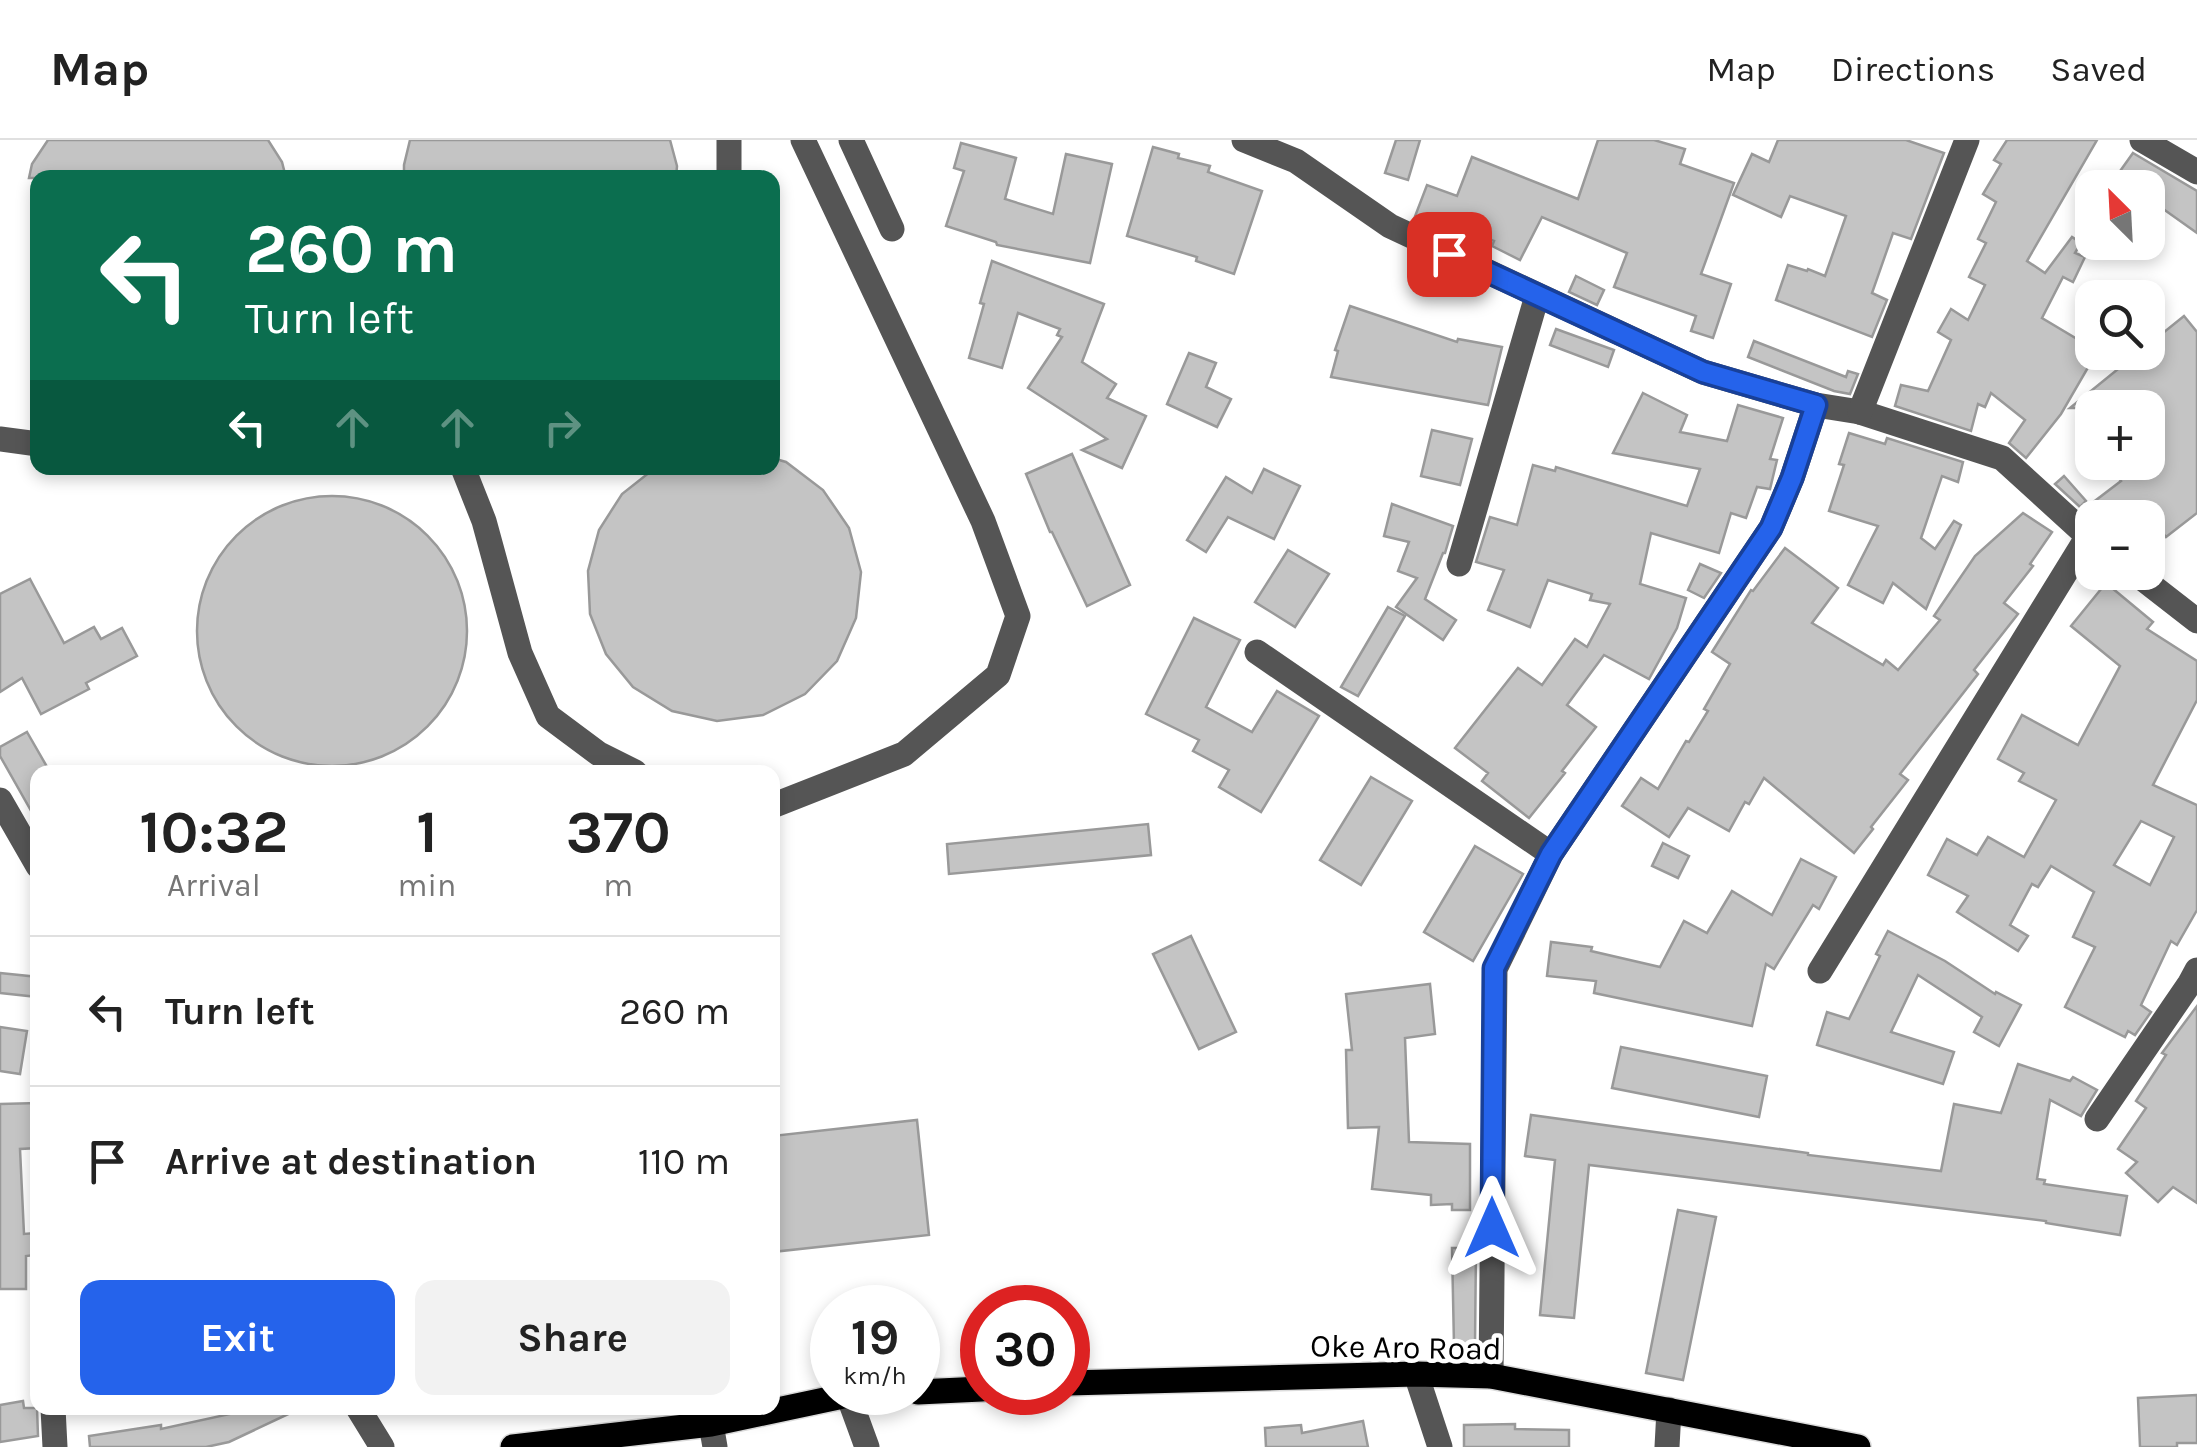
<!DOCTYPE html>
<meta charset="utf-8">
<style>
body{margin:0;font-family:Karla,sans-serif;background:#f2f2f2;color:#222;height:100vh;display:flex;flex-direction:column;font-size:38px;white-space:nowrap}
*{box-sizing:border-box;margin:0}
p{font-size:32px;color:#767676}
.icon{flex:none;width:55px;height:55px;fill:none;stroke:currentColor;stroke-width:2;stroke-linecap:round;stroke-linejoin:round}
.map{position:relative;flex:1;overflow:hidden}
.side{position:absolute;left:30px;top:625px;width:750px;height:650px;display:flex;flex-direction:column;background:#fff;border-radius:20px;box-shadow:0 5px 15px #0003}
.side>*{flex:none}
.guide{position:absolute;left:30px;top:30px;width:750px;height:305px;border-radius:20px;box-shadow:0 5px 15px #0003;background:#0b6e4f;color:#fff;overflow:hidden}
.needle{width:65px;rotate:336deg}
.tools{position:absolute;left:2075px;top:30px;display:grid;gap:20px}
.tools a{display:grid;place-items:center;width:90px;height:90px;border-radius:20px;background:#fff;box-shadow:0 5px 15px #0003;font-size:50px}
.speed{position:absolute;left:810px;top:1145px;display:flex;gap:20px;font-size:50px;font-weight:700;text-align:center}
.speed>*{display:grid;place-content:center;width:130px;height:130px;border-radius:50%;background:#fff;box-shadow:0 5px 15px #0003;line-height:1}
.speed small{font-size:25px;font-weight:400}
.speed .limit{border:15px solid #d22;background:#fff;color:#111}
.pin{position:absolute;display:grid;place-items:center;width:85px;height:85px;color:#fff;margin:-42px;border-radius:20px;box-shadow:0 5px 15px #0006}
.me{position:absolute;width:110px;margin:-55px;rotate:0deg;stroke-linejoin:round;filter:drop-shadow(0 0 8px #0008)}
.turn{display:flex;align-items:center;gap:35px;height:210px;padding:0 50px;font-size:45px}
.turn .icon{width:130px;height:130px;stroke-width:2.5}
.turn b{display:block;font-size:70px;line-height:85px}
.lanes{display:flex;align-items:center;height:95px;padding:0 50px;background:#0003;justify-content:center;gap:50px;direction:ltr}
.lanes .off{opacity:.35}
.eta{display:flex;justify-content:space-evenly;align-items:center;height:170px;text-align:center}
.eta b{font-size:60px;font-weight:700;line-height:70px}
.button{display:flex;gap:20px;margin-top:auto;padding:20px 50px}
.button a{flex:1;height:115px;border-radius:20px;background:#2563eb;color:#fff;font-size:40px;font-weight:700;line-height:115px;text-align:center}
.button a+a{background:#f2f2f2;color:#222}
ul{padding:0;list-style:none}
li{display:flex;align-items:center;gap:30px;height:150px;padding:0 50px;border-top:2px solid #e0e0e0}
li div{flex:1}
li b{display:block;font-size:38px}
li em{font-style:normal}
header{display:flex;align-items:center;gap:60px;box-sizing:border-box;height:140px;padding:0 50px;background:#fff;border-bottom:2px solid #e0e0e0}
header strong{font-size:48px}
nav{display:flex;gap:55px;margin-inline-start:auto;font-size:35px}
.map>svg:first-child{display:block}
.building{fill:#c4c4c4;stroke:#999;stroke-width:2.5;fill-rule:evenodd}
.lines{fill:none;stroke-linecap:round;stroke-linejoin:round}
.major-casing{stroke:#dbdbdb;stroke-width:28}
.minor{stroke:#555;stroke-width:25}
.major{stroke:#000;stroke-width:25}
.route-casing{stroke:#184099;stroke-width:25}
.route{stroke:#2563eb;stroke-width:18}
.labels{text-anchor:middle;stroke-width:9;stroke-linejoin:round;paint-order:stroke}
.street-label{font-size:32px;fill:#000;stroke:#fff}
</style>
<header>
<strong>Map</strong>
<nav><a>Map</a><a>Directions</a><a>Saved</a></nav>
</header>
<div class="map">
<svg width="2197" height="1307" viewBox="0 0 2197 1307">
<rect width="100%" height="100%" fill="#fff"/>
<g class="building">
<polygon points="48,0 268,0 282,22 286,38 29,38 32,24"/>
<polygon points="410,0 670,0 677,26 676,38 404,38 404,25"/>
<polygon points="1396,0 1420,0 1408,40 1385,33"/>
<polygon points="1598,0 1654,0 1685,9 1680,24 1734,43 1701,134 1731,144 1713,198 1691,191 1696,176 1614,147 1627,113 1542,77 1520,120 1492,106 1494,101 1439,80 1436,88 1414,79 1427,45 1457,56 1472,17 1578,59"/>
<polygon points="1778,0 1906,0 1944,13 1911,99 1893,93 1872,153 1887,160 1872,197 1776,160 1788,125 1807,131 1808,129 1825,136 1846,76 1790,56 1781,77 1733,55 1752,14 1769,22"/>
<polygon points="2007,0 2097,0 2027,121 2045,133 2072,97 2081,103 2075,113 2085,117 2073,142 2063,137 2042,178 2092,208 2092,212 2097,212 2061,274 2026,318 2009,303 2025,280 1991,253 1985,267 1978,264 1971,291 1895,266 1901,245 1928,251 1951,200 1938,192 1951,169 1968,180 1985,145 1969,137 1986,103 1978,99 1996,62 1983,54 2001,24 1994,20"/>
<polygon points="961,3 1016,18 1005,59 1053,74 1066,14 1112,24 1090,123 997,105 996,102 946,86 964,31 954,28"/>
<polygon points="1153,7 1179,14 1178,18 1210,26 1208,32 1262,51 1234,134 1196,121 1197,117 1127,96"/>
<polygon points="2133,13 2197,51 2197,93 2159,66 2148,82 2148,48 2108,48"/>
<polygon points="992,121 1104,164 1082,222 1116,244 1107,258 1146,276 1122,328 1082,310 1107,299 1028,248 1062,197 1057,195 1060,189 1018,173 1002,228 969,218 984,164 980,163"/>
<polygon points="1576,136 1604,150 1597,165 1569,152"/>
<polygon points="1350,166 1457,202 1458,199 1502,207 1488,265 1331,237 1338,211 1335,210"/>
<polygon points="2184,176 2197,192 2197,373 2166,397 2142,367 2129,378 2091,378 2083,370 2121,341 2106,322 2148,322 2148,268 2070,268 2139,212 2148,212 2148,205"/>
<polygon points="1556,189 1614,210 1608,227 1550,205"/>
<polygon points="1754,201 1846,237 1848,231 1858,234 1850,254 1834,251 1748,217"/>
<polygon points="1189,213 1216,223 1206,247 1231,259 1217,287 1167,264"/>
<polygon points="1643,253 1687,275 1680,292 1727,301 1738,265 1783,278 1770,319 1777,320 1770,349 1757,347 1746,378 1731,373 1719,413 1651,393 1640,444 1686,458 1677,488 1649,539 1604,515 1567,565 1596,587 1562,631 1565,633 1529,678 1482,641 1488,633 1455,608 1518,528 1542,545 1575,499 1587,507 1610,464 1590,460 1592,454 1548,440 1530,487 1488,470 1504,430 1476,422 1490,377 1517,385 1533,325 1555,331 1556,327 1687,366 1700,329 1613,313"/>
<polygon points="1432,290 1472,299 1460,345 1421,336"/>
<polygon points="1849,293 1885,304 1887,298 1963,322 1958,342 1942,336 1921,398 1935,409 1954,381 1961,385 1926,469 1893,443 1883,463 1848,445 1878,386 1829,371 1844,325 1839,324"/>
<polygon points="1072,314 1130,445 1087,466 1052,392 1050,392 1026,334"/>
<polygon points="772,318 786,322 823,350 849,388 861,432 856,478 837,521 805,554 763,575 717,581 672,571 633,547 606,514 590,474 588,431 599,390 622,354 655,328 772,328"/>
<polygon points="1264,329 1300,346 1274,399 1228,377 1206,412 1187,400 1226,337 1252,353"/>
<polygon points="2064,336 2086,361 2080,367 2055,344"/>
<circle cx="332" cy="491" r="135"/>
<polygon points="1392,364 1453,386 1445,413 1443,413 1425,459 1456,480 1443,500 1396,467 1417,438 1398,431 1409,402 1384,396"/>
<polygon points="2023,373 2052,392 2030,424 2033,426 2004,463 2018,474 1974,530 1978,534 1900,634 1908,640 1871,687 1873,689 1854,713 1764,638 1749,664 1745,662 1729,691 1688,668 1669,697 1622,666 1641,638 1658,649 1686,601 1689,602 1708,571 1704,569 1730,524 1712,512 1751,450 1753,451 1785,408 1838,448 1812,483 1883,525 1886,520 1898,530 1940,480 1934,476 1975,416"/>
<polygon points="1288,410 1329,434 1295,487 1255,462"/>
<polygon points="1700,424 1721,433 1704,458 1688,450"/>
<polygon points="30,439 64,503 94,487 101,499 122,488 137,516 86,543 89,549 41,574 22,538 0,552 0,454"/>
<path d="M2106,443l47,39 -6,7 50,32v39l-44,85 44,20v105l-20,35 -6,-4 -30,64 10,7 -16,23 -7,-4 -3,6 -60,-30 30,-60 -22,-10 21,-45 -43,-26 -13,21 -6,-3 -22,41 18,11 -10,15 -61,-39 11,-16 -40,-21 19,-36 30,16 11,-18 36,20 32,-57 -37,-19 5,-8 -26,-14 24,-44 56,30 42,-79 -49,-40zM2141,681l33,16 -24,48 -36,-20z"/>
<polygon points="1388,467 1405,476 1358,556 1341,547"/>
<polygon points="1194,478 1240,500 1206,567 1252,592 1277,551 1319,576 1261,672 1219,647 1229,630 1193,611 1199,600 1146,574"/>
<polygon points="27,592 50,632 38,632 38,683 0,616 0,607"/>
<polygon points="1371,637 1412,661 1361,745 1320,720"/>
<polygon points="1148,684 1151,715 949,734 947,704"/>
<polygon points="1663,703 1689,716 1678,738 1652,726"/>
<polygon points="1475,706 1523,734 1473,821 1424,792"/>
<polygon points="1801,719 1836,737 1819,769 1813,765 1774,829 1766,824 1752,886 1594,853 1596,841 1547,836 1551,802 1592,807 1591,811 1660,827 1684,781 1707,793 1732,751 1772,775"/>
<polygon points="1888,791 1945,821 1995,854 1996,852 2021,865 1999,906 1974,892 1982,877 1918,835 1891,892 1954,912 1943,944 1817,905 1827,872 1849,879 1880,816 1876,814"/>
<polygon points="1191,796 1236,892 1199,909 1153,814"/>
<polygon points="0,833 38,837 38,857 0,853"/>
<polygon points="1430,844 1435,894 1405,898 1409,1002 1470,1004 1470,1070 1452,1070 1452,1064 1431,1065 1431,1055 1372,1049 1379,987 1348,988 1346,910 1352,910 1346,854"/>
<polygon points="2197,866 2197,1063 2173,1047 2158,1062 2126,1033 2137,1022 2118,1009 2146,968 2136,961 2166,915 2162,913"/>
<polygon points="0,887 27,891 20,934 0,931"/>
<polygon points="1621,907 1767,936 1759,977 1612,948"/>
<polygon points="2018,924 2070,941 2073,937 2097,950 2081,976 2050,960 2037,1039 2045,1040 2044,1044 2127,1056 2120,1095 2046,1083 2046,1081 1589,1025 1574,1178 1540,1175 1555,1020 1525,1016 1531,975 1808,1013 1808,1015 1941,1031 1954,964 2001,973"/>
<polygon points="38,963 38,1008 20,1009 24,1094 35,1093 35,1115 26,1116 26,1149 0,1149 0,964"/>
<polygon points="917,980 929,1095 772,1112 772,996"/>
<polygon points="1678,1070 1716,1077 1683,1240 1646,1233"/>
<polygon points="1452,1108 1476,1108 1475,1205 1454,1205"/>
<polygon points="2197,1255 2197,1303 2177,1303 2177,1307 2140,1307 2138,1258"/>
<polygon points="23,1261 24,1268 37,1268 38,1296 0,1302 0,1265"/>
<polygon points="257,1268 301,1268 229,1302 206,1307 90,1307 89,1296 161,1285 161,1289"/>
<polygon points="1363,1281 1368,1307 1266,1307 1265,1288 1301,1285 1302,1293"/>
<polygon points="1515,1284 1515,1289 1569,1290 1569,1307 1464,1307 1464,1285"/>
</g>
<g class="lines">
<defs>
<g id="major">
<polyline points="1068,1243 1416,1234 1491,1236 1858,1307"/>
<polyline points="918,1252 982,1249"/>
<polyline points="513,1307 711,1284 848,1255 900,1252"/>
</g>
</defs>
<use href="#major" class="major-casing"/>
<g class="minor">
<polyline points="851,0 892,89"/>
<polyline points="1244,0 1296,21 1390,86 1703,232 1816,265 1860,272 2002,318 2092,400"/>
<polyline points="2142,0 2197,32"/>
<polyline points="729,38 729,0"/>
<polyline points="1860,272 1967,0"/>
<polyline points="0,299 38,304"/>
<polyline points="463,328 484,381 520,513 548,576 599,614 635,632"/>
<polyline points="1459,424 1537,156"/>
<polyline points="2134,432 2197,481"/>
<polyline points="1257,512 1551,714"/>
<polyline points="0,660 38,726"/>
<polyline points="772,666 904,614 998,535 1018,476 983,381 803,0"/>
<polyline points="1820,831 2088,396"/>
<polyline points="2097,979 2190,843 2197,830"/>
<polyline points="1416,1234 1440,1307"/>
<polyline points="1491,1236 1495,829 1551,714 1771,388 1792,338 1816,265"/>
<polyline points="848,1255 867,1307"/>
<polyline points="53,1268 55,1307"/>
<polyline points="358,1268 382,1307"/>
<polyline points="711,1284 715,1307"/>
<polyline points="1667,1307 1669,1270"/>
</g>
<use href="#major" class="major"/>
</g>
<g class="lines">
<defs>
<polyline id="route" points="1449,114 1703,232 1816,265 1792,338 1771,388 1551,714 1494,828 1492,1088"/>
</defs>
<use href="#route" class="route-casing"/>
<use href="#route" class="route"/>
</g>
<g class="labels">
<g class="street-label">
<text transform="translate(1406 1207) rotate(1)" y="11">Oke Aro Road</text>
</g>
</g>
</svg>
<div class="tools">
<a><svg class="needle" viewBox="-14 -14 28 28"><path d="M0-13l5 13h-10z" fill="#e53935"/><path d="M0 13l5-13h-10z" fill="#767676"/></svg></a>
<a><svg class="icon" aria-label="search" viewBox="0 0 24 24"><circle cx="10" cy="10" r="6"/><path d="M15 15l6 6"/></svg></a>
<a>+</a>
<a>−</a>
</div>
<div class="speed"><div>19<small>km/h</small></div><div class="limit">30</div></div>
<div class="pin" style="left:1449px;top:114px;background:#d93025"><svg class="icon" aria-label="arrive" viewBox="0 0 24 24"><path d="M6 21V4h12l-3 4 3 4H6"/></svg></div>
<svg class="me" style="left:1492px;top:1088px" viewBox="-20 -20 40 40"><path d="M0-17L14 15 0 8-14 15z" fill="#2563eb" stroke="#fff" stroke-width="4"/></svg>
<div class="guide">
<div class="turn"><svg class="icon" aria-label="left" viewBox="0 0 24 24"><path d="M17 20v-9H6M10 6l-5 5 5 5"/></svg><div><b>260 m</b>Turn left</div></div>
<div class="lanes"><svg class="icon" aria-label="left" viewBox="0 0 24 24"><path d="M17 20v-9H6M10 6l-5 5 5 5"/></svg><svg class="icon off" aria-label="ahead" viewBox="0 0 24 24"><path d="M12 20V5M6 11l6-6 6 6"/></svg><svg class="icon off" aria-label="ahead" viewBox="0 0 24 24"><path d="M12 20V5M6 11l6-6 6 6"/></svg><svg class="icon off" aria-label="right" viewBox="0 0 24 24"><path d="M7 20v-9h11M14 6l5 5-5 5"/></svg></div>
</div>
<section class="side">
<div class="eta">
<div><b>10:32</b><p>Arrival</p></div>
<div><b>1</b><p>min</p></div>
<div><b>370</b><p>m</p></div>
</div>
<ul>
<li><svg class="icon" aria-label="left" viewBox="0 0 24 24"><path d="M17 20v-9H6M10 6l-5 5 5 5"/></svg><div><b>Turn left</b></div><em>260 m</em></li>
<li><svg class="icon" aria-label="arrive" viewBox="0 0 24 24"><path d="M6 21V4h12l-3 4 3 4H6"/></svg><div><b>Arrive at destination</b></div><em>110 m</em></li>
</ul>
<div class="button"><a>Exit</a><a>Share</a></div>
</section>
</div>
